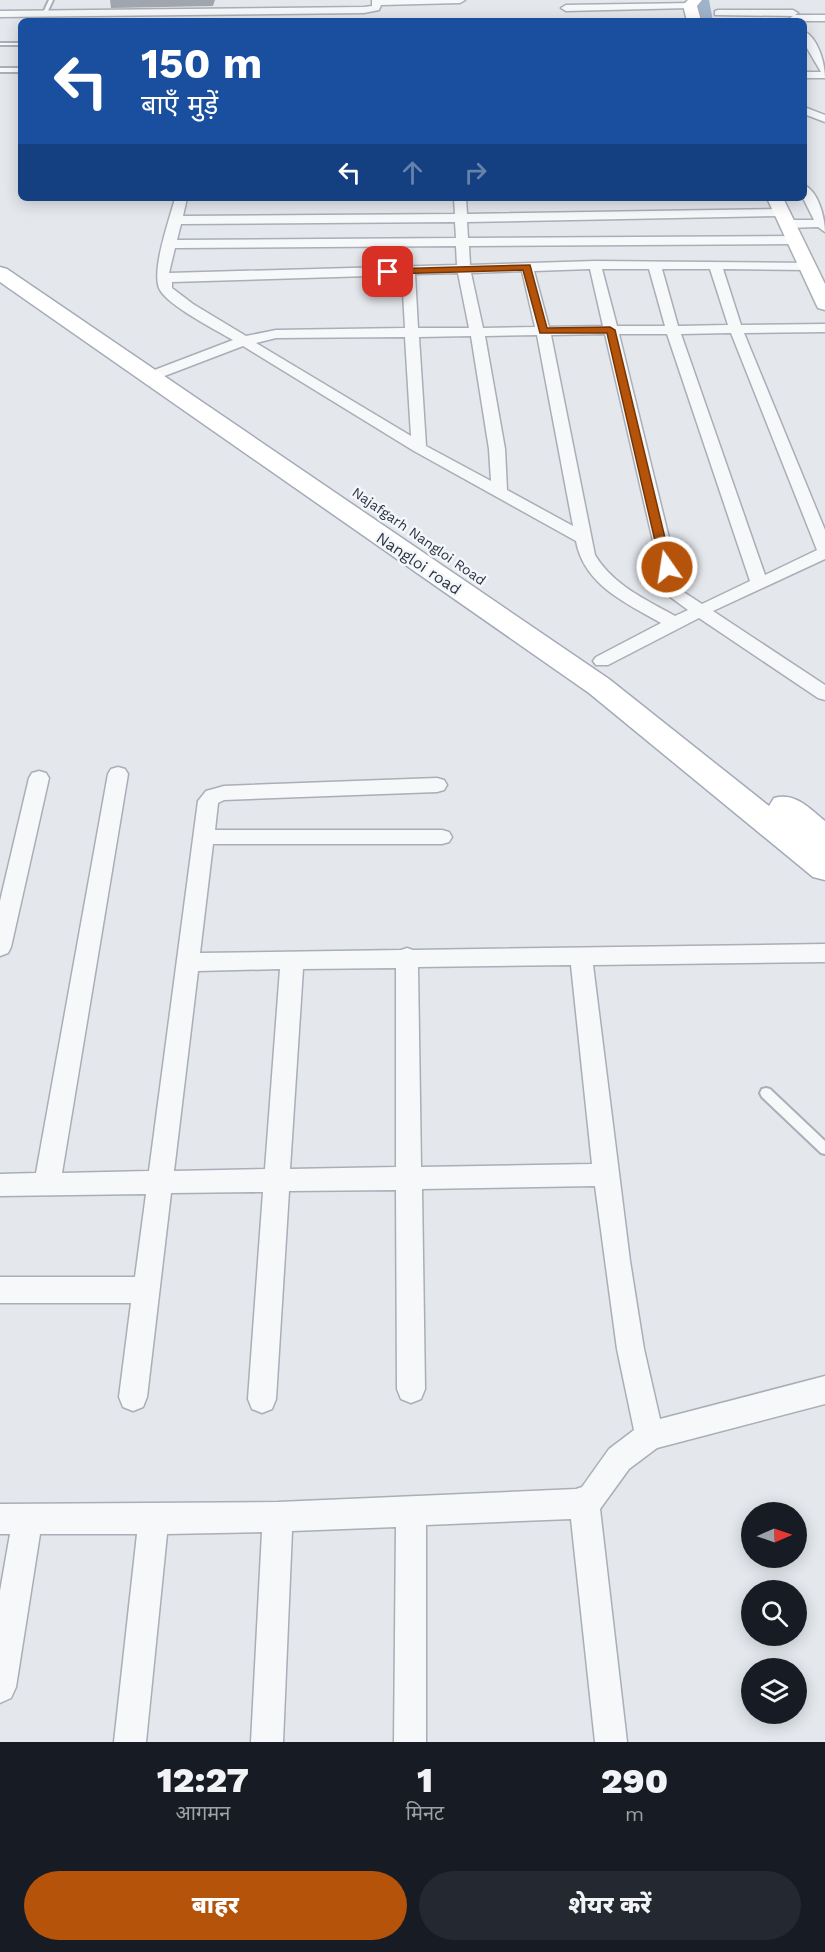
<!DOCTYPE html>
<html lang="hi">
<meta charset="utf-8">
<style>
body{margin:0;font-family:"Work Sans","Noto Sans Devanagari",sans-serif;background:#242831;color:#f1f3f6;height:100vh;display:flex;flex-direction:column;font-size:22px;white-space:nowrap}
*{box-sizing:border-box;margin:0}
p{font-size:20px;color:#9ea1a6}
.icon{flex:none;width:33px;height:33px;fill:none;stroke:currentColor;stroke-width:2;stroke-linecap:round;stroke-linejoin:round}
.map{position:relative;height:1742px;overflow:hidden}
.sheet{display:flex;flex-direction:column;background:#171b24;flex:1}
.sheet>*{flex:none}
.banner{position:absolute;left:18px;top:18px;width:789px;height:183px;border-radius:9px;box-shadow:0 3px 15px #0003;background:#1a4fa0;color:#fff;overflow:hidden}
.needle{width:39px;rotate:88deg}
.fabs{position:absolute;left:741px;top:1502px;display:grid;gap:12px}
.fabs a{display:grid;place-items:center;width:66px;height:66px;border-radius:50%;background:#171b24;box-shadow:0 3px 15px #0003;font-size:30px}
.pin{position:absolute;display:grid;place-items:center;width:51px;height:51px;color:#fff;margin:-26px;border-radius:12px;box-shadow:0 3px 9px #0006}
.me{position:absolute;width:66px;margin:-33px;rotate:347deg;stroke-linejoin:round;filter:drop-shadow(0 0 4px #0008)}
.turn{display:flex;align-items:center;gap:21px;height:126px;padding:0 24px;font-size:27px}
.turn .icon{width:78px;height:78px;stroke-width:2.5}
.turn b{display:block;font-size:42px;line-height:51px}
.lanes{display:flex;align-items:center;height:57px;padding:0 24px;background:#0003;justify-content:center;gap:30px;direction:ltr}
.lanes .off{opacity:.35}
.eta{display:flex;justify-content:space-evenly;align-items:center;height:102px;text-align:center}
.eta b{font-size:36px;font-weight:800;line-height:42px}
.button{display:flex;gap:12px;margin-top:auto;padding:12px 24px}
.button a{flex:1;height:69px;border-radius:36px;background:#b45309;color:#fff;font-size:24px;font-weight:800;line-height:69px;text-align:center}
.button a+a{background:#242831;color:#f1f3f6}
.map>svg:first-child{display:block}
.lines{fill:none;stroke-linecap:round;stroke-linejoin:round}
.canal{fill:#9fb4cc;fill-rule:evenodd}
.lane-casing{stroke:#a9aeb7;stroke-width:4}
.street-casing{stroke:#a9aeb7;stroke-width:3}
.secondary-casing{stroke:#a9aeb7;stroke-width:3}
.primary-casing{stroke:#a3abb8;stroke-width:3}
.lane{fill:#f7f8fa;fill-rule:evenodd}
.street{fill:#f7f8fa;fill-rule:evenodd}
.secondary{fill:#fff;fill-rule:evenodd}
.primary{fill:#fff;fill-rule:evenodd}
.wall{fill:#a1a5ae}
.route{fill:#b45309;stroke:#753606;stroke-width:1.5}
.labels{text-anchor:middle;stroke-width:5;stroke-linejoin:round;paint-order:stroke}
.far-street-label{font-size:14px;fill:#2b3445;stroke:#f4f6f9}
.street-label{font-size:16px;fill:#2b3445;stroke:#f4f6f9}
</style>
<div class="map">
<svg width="825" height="1742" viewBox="0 0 825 1742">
<rect width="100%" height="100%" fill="#e4e7ec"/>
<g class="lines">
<polygon class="canal" points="697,0 709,0 713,21 701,21"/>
<defs>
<g id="lane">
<polygon points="49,0 53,0 46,15 42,15"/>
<rect x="0" y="43" width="21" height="2"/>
<rect x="0" y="68" width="21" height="4"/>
<polygon points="766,1088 770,1089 825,1141 825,1154 821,1153 762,1097 760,1093 762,1089"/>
</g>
<g id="street">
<polygon points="372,0 465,0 460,3 381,5 379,10 364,13 0,17 0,11 364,7 372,6"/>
<polygon points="693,3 693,7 690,8 566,11 561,8 566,5"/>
<polygon points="718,10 793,10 798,13 795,15 825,15 825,21 795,21 790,18 793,16 715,15 715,11"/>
<path d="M804,31c14,7 21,32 21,47h-21v-6h17l-17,-29z"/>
<polygon points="804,107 825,115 825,122 804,114"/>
<path d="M804,185c14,6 21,32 21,47l-7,-5 -32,1 -6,-4 6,-4h28l-11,-22z"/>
<path d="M175,198h12l-4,18 272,-2 -1,-16h12l1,16 318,-5 2,3 -6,4 -314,6 1,16 328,-2 6,4 -6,4 -327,2 1,19 125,-4 219,2 1,3 -6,4 -86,-1 18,56 84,-1v8l-81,1 81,197v29l-112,52 112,74v15l-7,-2 -119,-80 -91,47h-12l-3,-4 3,-4 65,-34c-35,-20 -77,-38 -85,-82l-162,-90 -171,-105 -89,34h-10l-2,-3 2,-3 89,-34c-17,-10 -64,-34 -73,-50 -10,-18 10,-71 15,-92zM455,222l1,16 -279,2 4,-16zM456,246l1,19 -288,8 6,-25zM590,269l13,57 -54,1 -15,-56zM602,269h47l16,57h-48zM662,269h48l18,56 -50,1zM522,271l13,56 -52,1 -12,-55zM458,273l11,55h-51l-3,-54zM402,275l3,53 -129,2 -30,6 -53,-32 -21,-16v-6zM731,333l86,217 -52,25 -84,-241zM605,334l60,259 23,17 -13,6c-30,-17 -62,-31 -80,-61l-44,-220zM619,334h48l83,247 -48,23 -20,-13zM537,335l36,191 -66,-36 -2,-41 -20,-113zM471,336l18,113 2,32 -65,-35 -7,-109zM405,337l6,99 -155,-93 20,-5z"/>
<path d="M118,767l7,2 3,5 -66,399 87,-2 49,-370 8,-10 18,-5 213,-8 7,2 3,5 -3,5 -7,2 -213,8 -6,3 -3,27h227l7,2 3,5 -3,5 -7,2h-229l-13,109 201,-3 6,-2 6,2 412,-6v18l-232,3 37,296 14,88 16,70 165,-43v28l-168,44 -28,21 -29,40 27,233h-32l-24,-223 -145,6v217h-32l2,-215 -104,4 -9,211h-32l11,-210 -95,2 -21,208h-32l23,-208h-97l-24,153 -5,11 -11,5v-112l10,-57h-10v-30l278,-2 298,-13 6,-2 27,-38 25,-19 -17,-81 -22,-163 -173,3 3,200 -4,10 -10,4 -10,-4 -4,-10 -1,-199 -107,1 -13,208 -4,10 -10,4 -10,-4 -4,-10 15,-207 -92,1 -24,204 -4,10 -10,4 -10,-4 -4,-10 12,-94h-131v-26h135l11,-83 -146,2v-22l36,-1 72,-399 3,-5zM571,965l21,199 -171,3 -3,-200zM396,968v199l-106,2 13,-200zM280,969l-15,200 -91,2 24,-200z"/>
<polygon points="39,771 46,773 49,778 11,947 8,953 0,956 0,901 29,778 32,773"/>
</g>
<g id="secondary">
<polygon points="688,0 702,0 697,6 701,21 687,21 683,5"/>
<polygon points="767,198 783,198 825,284 825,310 818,308 816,304"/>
</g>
<path id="primary" d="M0,267l7,2 602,410 160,127 5,-8c21,-6 35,10 51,23v59l-12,-3 -224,-184 -589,-411z"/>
</defs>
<use href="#lane" class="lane-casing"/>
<use href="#street" class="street-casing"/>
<use href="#secondary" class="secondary-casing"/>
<use href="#primary" class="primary-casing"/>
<use href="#lane" class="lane"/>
<use href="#street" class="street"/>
<use href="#secondary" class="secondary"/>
<use href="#primary" class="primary"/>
</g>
<polygon class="wall" points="110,0 215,0 213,6 111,8"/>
<polygon class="route" points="530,265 547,328 610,327 615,330 672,567 671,569 667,570 661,567 607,333 540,333 523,270 388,274 384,272 388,269"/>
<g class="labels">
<g class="far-street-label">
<text transform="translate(419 536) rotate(35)" y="5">Najafgarh Nangloi Road</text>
</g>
<g class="street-label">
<text transform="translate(419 563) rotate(34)" y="6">Nangloi road</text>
</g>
</g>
</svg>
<div class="fabs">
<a><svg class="needle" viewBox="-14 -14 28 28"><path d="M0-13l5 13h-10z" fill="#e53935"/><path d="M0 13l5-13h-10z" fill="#9ea1a6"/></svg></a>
<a><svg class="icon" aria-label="search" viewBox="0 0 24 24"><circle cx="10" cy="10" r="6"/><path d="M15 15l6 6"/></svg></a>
<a><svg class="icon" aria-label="layers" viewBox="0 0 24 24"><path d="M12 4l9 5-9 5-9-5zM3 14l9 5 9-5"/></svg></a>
</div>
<div class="pin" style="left:388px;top:272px;background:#d93025"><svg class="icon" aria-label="arrive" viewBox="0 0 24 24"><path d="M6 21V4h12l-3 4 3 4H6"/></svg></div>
<svg class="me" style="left:667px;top:567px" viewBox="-20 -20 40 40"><circle r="17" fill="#b45309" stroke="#fff" stroke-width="3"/><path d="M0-11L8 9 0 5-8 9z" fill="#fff"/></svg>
<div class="banner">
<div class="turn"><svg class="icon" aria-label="left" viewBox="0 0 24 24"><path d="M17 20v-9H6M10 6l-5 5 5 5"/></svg><div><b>150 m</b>बाएँ मुड़ें</div></div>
<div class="lanes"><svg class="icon" aria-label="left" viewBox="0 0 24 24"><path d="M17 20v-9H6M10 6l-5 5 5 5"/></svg><svg class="icon off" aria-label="ahead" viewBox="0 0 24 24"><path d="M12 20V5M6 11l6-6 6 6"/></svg><svg class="icon off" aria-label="right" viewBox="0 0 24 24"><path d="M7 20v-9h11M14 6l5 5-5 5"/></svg></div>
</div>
</div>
<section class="sheet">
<div class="eta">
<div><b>12:27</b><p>आगमन</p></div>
<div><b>1</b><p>मिनट</p></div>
<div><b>290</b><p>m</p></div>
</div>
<div class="button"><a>बाहर</a><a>शेयर करें</a></div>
</section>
